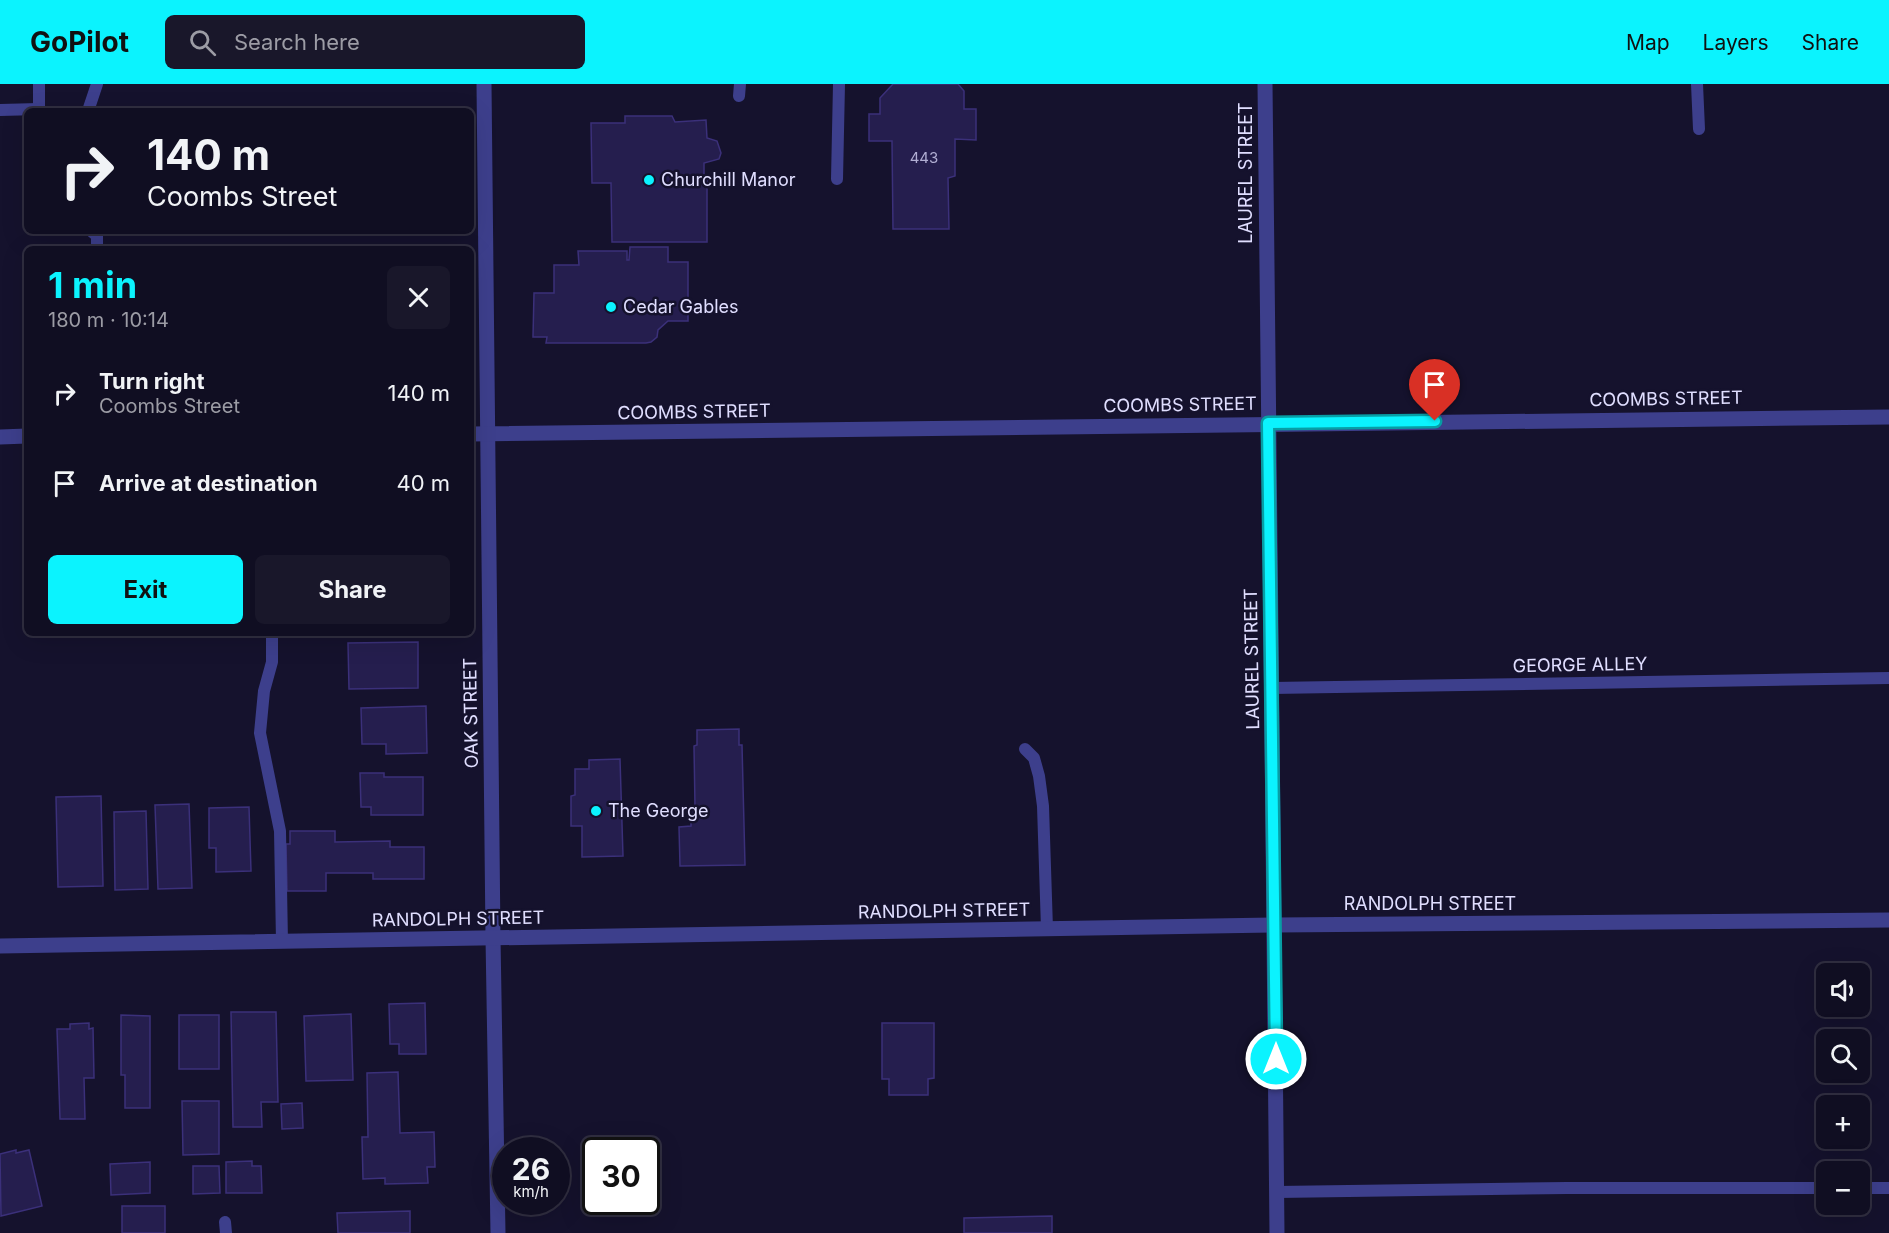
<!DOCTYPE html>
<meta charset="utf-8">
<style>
body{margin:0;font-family:Inter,sans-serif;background:#19172a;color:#f1f3f6;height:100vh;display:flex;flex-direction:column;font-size:22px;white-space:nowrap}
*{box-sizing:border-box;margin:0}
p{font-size:20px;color:#9c9ca5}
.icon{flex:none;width:33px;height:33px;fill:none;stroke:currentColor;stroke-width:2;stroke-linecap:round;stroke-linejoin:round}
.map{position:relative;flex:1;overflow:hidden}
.panel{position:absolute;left:24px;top:162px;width:450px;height:390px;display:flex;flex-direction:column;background:#100e22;border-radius:9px;box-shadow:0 6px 24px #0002,0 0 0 2px #302e40}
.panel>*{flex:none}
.banner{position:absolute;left:24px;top:24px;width:450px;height:126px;border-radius:9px;box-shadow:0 6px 24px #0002,0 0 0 2px #302e40;background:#100e22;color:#f1f3f6;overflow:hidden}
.controls{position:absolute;left:1816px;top:879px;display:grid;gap:12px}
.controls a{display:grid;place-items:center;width:54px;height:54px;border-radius:9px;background:#100e22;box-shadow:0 6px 24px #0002,0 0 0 2px #302e40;font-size:30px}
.speed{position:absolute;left:492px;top:1053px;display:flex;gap:12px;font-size:30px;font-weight:700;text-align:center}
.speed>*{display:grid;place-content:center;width:78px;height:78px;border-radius:50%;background:#100e22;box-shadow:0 6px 24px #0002,0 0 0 2px #302e40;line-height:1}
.speed small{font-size:15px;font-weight:400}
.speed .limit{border:3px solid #111;border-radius:9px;background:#fff;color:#111}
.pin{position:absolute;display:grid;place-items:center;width:51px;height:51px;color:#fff;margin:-62px -26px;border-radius:50% 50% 50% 0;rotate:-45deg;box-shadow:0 0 6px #0007}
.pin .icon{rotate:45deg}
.me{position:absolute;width:66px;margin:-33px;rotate:0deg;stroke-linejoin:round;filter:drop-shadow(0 0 4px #0008)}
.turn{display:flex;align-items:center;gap:21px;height:126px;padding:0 24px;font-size:27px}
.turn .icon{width:78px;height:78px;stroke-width:2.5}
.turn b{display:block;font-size:42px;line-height:51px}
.round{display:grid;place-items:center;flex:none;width:63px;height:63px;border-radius:9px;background:#19172a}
.head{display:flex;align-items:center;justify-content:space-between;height:102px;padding:0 24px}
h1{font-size:36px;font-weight:700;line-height:45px;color:#0bf3fe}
.cta{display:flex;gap:12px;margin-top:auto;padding:12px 24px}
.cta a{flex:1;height:69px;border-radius:9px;background:#0bf3fe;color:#111;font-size:24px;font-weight:700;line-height:69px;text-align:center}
.cta a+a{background:#19172a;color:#f1f3f6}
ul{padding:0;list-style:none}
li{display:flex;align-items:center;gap:18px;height:90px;padding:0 24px}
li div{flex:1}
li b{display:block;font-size:22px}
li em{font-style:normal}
header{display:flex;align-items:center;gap:36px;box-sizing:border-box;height:84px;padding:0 30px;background:#0bf3fe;color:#111}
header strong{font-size:28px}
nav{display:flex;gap:33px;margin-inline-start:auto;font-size:21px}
.search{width:420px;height:54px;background:#19172a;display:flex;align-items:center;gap:15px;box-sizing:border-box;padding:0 21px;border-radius:9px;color:#9c9ca5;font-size:22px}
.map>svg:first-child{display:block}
.building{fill:#251e4e;stroke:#3b307a;stroke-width:1.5}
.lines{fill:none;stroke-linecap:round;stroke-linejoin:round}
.service{stroke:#3d3f8c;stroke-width:12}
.minor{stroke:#3d3f8c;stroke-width:15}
.tertiary{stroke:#3d3f8c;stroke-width:15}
.route-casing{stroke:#079ea5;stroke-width:15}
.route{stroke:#0bf3fe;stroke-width:10}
.poi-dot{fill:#0bf3fe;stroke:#15122d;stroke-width:2}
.labels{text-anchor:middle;stroke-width:5;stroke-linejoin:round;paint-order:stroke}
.number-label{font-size:15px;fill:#b1aed3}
.street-label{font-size:18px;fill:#e0deff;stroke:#15122d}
.poi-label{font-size:18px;fill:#e0deff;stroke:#15122d;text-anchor:start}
</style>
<header>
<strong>GoPilot</strong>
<div class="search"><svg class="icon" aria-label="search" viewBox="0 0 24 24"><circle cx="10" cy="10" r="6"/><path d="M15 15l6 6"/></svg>Search here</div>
<nav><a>Map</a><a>Layers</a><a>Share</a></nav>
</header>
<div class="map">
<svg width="1889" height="1149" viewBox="0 0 1889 1149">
<rect width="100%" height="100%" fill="#15122d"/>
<g class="building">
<polygon points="893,0 958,0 964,7 964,25 976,25 976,56 955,55 955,92 948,94 949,145 893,145 892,57 869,57 869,30 880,30 880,14"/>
<polygon points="625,32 672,32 675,38 706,36 707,54 717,57 721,69 719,75 704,79 704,94 707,94 707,158 612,158 611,99 592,99 591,39 625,39"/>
<polygon points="630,163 668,163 668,178 688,178 688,237 668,237 658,246 657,253 651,258 646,259 546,259 547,253 533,253 534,209 554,209 554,181 579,181 578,167 627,167 627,176 629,176"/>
<polygon points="418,558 418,604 349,605 348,559"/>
<polygon points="426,622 427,669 386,670 386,660 362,660 361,624"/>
<polygon points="739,645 739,661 742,661 745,781 680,782 679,743 691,742 691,723 695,723 694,662 697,661 697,646"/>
<polygon points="620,675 623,772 582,773 582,742 571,742 571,712 575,711 575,685 589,685 589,676"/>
<polygon points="360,689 384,689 384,693 423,693 423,731 371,731 371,723 361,723"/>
<polygon points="101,712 103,802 58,803 56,713"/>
<polygon points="189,720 192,804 158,805 155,721"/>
<polygon points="249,723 251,787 216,788 216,764 209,764 209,724"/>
<polygon points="146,727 148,805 115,806 114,728"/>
<polygon points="290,747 335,747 335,758 390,757 390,763 424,763 424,795 373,795 373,789 326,789 326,807 287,807 286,760 290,760"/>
<polygon points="425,919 426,970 399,970 399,960 390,960 389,920"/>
<polygon points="231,928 276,928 278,1018 261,1018 262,1043 233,1043"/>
<polygon points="351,930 353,996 306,997 304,932"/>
<polygon points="121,931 150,932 150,1024 125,1024 125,991 121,991"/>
<rect x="179" y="931" width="40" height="54"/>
<polygon points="89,939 89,945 93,944 94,994 84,994 85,1035 60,1035 57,945 70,945 70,940"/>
<polygon points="882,939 934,939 934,994 928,995 928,1011 889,1011 889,995 882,995"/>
<polygon points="398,988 400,1049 434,1048 435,1083 427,1083 428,1099 385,1100 385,1094 363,1095 362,1053 368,1053 367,989"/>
<polygon points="182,1017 219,1017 219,1070 183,1071"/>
<polygon points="302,1019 303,1044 282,1045 281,1020"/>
<polygon points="16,1066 16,1069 29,1066 42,1122 1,1132 0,1070"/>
<polygon points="252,1077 252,1082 261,1082 262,1109 226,1109 226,1078"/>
<polygon points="150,1078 150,1109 111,1111 110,1080"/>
<polygon points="193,1082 219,1082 220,1109 193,1110"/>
<rect x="122" y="1122" width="43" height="27"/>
<polygon points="410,1127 410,1149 338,1149 337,1129"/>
<polygon points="1052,1132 1052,1149 964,1149 964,1134"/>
</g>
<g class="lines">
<g class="service">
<polyline points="39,0 39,25 41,27"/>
<polyline points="1697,0 1699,45"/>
<polyline points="739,12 740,0"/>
<polyline points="0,26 39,25"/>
<polyline points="88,27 97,0"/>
<polyline points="837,95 839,0"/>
<polyline points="91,147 97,152 97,165"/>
<polyline points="272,549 272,578 264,607 260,649 280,747 282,858"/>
<polyline points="1272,604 1889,594"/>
<polyline points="1025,665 1034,674 1039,692 1043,722 1047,845"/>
<polyline points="1860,1104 1889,1104"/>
<polyline points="1277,1108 1567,1104 1827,1104"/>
<polyline points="225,1138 226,1149"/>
</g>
<g class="minor">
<polyline points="484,0 493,854 498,1149"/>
<path d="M1265,0c3,383 10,766 12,1149"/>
<polyline points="0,862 1276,841 1889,836"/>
</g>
<g class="tertiary">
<polyline points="471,350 1889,333"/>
<polyline points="0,353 27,352"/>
</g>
</g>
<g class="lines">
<defs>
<polyline id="route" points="1276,975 1268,339 1435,337"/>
</defs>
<use href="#route" class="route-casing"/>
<use href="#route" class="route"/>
</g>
<g class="poi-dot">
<circle cx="649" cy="96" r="6"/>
<circle cx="611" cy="223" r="6"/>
<circle cx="596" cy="727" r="6"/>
</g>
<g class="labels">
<g class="number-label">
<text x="924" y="79">443</text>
</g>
<g class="street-label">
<text transform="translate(1246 89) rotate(-90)" y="6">LAUREL STREET</text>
<text transform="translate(1666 315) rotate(-1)" y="6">COOMBS STREET</text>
<text transform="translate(1180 321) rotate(-1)" y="6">COOMBS STREET</text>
<text transform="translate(694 328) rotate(-1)" y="6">COOMBS STREET</text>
<text transform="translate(1252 575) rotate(-91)" y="6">LAUREL STREET</text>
<text transform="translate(1580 581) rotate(-1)" y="6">GEORGE ALLEY</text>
<text transform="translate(471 629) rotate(-91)" y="6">OAK STREET</text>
<text x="1430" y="826">RANDOLPH STREET</text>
<text transform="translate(944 827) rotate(-1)" y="6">RANDOLPH STREET</text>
<text transform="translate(458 835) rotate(-1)" y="6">RANDOLPH STREET</text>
</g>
<g class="poi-label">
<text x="661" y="102">Churchill Manor</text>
<text x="623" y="229">Cedar Gables</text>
<text x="608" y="733">The George</text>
</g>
</g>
</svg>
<div class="controls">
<a><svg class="icon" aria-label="sound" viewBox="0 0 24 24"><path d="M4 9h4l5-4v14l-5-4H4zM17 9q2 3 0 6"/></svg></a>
<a><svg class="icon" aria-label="search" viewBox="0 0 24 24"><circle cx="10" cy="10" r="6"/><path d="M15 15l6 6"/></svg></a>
<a>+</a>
<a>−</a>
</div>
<div class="speed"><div>26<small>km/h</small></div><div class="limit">30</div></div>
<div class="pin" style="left:1435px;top:337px;background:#d93025"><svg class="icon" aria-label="arrive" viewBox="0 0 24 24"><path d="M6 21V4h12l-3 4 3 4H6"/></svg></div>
<svg class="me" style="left:1276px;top:975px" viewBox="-20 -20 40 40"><circle r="17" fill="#0bf3fe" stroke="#fff" stroke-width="3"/><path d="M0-11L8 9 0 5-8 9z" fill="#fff"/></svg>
<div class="banner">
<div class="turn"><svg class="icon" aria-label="right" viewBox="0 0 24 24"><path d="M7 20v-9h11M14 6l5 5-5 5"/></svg><div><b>140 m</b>Coombs Street</div></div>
</div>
<section class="panel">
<div class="head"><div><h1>1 min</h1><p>180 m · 10:14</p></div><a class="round"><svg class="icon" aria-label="close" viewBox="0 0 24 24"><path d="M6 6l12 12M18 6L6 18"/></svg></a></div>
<ul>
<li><svg class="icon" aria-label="right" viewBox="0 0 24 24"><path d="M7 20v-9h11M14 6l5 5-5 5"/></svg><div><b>Turn right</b><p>Coombs Street</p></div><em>140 m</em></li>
<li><svg class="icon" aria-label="arrive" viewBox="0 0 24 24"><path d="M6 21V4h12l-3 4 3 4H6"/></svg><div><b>Arrive at destination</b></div><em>40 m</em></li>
</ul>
<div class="cta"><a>Exit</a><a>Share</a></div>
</section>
</div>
